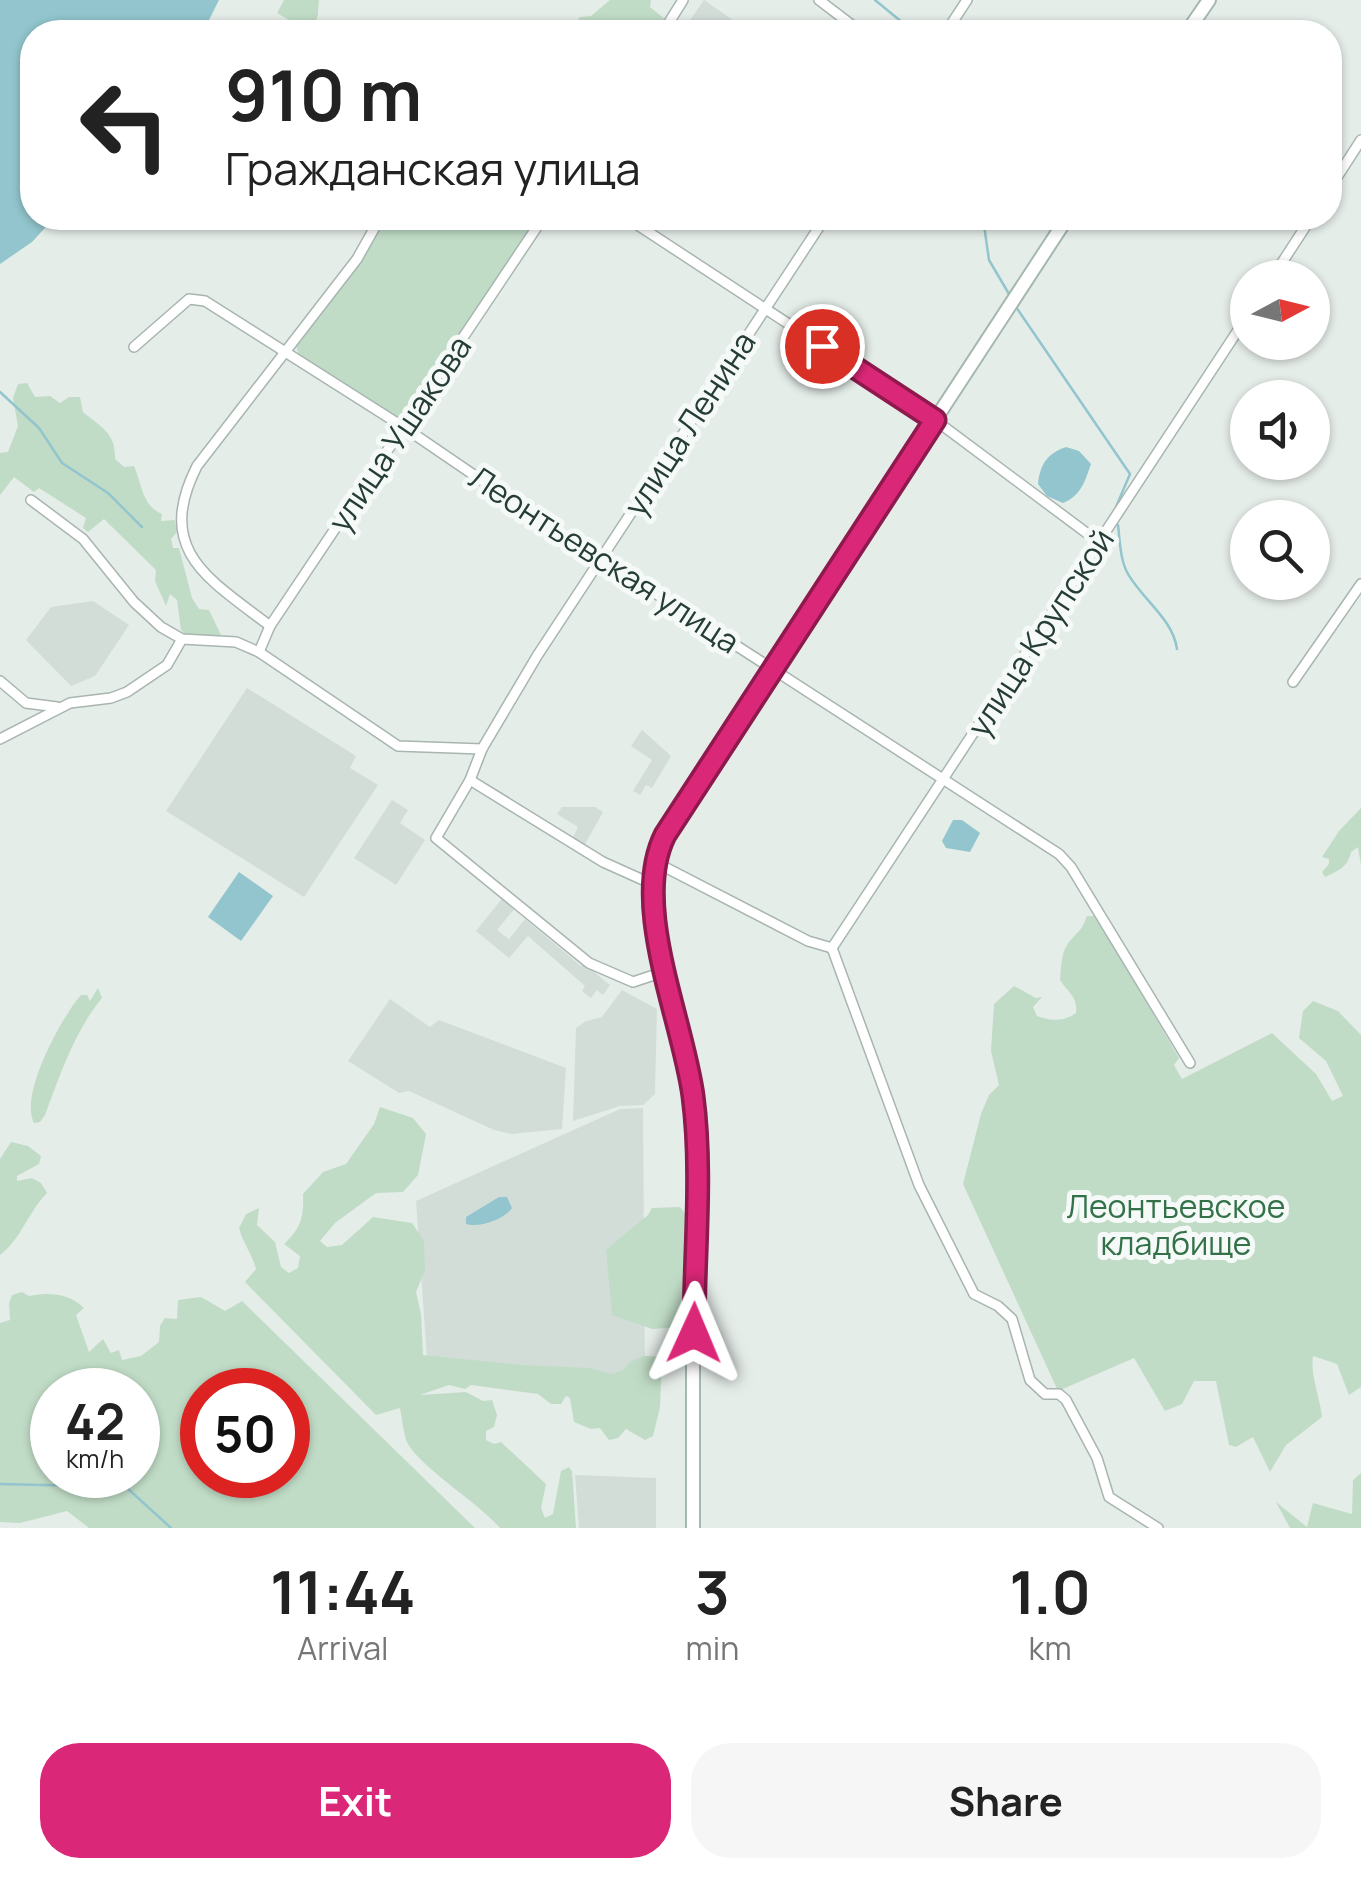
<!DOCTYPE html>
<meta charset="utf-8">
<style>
body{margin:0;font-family:Manrope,sans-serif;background:#f6f6f6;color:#222;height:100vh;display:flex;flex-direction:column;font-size:38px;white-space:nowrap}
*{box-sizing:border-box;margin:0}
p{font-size:32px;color:#767676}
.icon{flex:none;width:55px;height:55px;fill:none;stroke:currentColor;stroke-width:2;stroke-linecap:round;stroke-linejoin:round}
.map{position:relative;height:1528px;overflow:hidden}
.drawer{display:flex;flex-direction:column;background:#fff;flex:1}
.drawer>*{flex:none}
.top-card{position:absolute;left:20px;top:20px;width:1322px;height:210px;border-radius:40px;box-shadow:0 2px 8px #0004;background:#fff;color:#222;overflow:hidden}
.needle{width:65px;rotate:83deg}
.tools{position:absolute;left:1230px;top:260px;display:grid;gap:20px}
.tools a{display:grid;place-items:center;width:100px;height:100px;border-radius:50%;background:#fff;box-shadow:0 2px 8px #0004;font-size:50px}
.speed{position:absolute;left:30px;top:1368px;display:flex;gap:20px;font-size:50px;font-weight:700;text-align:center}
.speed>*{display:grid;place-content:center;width:130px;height:130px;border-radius:50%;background:#fff;box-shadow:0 2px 8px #0004;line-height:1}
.speed small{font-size:25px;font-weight:400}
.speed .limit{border:15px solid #d22;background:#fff;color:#111}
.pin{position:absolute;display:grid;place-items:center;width:85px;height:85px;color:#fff;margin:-42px;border:5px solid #fff;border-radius:50%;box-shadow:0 2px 10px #0007}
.me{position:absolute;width:110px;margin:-55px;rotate:1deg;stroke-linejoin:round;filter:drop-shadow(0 0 8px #0008)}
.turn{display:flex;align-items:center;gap:35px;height:210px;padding:0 40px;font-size:45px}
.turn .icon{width:130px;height:130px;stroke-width:2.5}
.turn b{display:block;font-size:70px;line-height:85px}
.eta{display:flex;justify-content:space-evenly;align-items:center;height:170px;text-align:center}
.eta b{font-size:60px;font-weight:700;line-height:70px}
.cta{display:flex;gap:20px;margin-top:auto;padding:20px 40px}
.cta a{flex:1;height:115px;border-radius:40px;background:#db2777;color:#fff;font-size:40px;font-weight:700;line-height:115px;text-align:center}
.cta a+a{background:#f6f6f6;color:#222}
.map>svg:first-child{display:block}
.built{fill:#d3ddd8}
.green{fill:#c0dcc6;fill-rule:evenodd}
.water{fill:#92c5cd}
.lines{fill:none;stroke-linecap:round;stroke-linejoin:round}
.stream{stroke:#92c5cd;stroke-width:2.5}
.street-casing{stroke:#a8b5b0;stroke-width:12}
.secondary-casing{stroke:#a4b8b0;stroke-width:16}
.street{stroke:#fff;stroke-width:9}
.secondary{stroke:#fff;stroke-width:12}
.route-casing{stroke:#8e194d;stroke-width:25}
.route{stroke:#db2777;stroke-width:18}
.labels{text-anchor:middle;stroke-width:10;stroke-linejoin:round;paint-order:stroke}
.street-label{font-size:32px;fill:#253d36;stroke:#f5f9f7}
.park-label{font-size:32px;fill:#337149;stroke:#f5f9f7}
</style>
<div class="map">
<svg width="1361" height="1528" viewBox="0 0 1361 1528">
<rect width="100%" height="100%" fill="#e5ede9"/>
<g class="built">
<polygon points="704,0 720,11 749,32 682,32"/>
<polygon points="93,601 129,625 95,676 71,686 26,640 51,607"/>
<polygon points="247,688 356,756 350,768 378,785 304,897 166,811"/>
<polygon points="642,730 671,756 652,788 646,785 640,795 633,791 652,760 631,746"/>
<polygon points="392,800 408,810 400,823 425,840 396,885 354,858"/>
<polygon points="562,807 595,807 603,812 584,846 572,840 578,827 557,814"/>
<polygon points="504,896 516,907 497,930 509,939 525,919 581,966 584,964 610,985 603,995 597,990 591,998 582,991 585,986 528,936 509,958 476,931"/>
<polygon points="622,990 657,1009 655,1094 643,1105 620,1106 573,1121 576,1028 586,1021 602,1017"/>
<polygon points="390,999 430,1027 439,1020 566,1068 562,1129 511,1134 494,1130 409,1091 399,1093 348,1061"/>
<polygon points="643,1108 645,1384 427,1359 416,1201 620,1109"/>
<polygon points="575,1475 656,1478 656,1528 579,1528"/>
</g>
<g class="green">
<path d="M284,0h35c-2,16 2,21 -14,29l-28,-16z"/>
<polygon points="610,0 651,0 650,7 666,20 658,32 569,32 580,17 591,16"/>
<polygon points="385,218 538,218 400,423 299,355 296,346 362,260"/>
<path d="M27,383l8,14 15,-1 10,7 9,-6h11l3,15c18,15 33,21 32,47l9,8 10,-1c8,18 8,40 28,48l-1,7 14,-1 2,12 -6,7 2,9h6l13,50 7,11 10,1 12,25 -33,1 -7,-6 -4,-30 -7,-6 -4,12 -11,-25 1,-11 -52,-51 -16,13 -5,-4 3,-10 -47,-30 -5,4 -20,-15 -14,18v-42l8,-1 10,-26 -5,-28 5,-14z"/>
<path d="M1361,808v57l-3,-18 -7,5c-3,15 -13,19 -26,25l-3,-5 7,-8v-5l-7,-2 17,-26z"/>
<path d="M1087,916h9l83,142 -5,7 8,14 90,-46 44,41 16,27 11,-5 -17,-35 -27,-23 4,-27 10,-10 25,10 23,24v352l-12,8 -12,-31 -24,-8c-3,19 7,41 9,61l-36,28 -16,27 -17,-35 -17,10 -7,-2 -13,-64h-22l-12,23 -17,7 -31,-53 -76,33 -95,-207 18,-70 8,-19 10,-10 -8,-34 3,-47 20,-18 22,12 6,-1 -9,10 4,9c14,5 26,6 39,-3 2,-17 -8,-20 -16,-33 1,-11 1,-26 7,-35 9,-13 14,-12 20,-29z"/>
<path d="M98,988l4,10c-28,34 -42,77 -57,117l-5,7 -6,1c-15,-28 27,-105 47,-128h6l3,6z"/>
<path d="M380,1107l33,11 13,16 -8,41 -15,17 -27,1 -41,30 -15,18 7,6 15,-2 31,-28 39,6 12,18 1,29 -9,22 5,22 2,41 99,10 68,3 21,6 11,-3 9,-10 14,-5 17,1 -2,50 -7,29 -8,4 -19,-11 -8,9 -9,2 -9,-12 -9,1 -17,-7 -4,-24 -4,-2 -5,8h-10l-13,-10 -67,-9 -6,4 -16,-4 -29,10 46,-3 17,9 9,-1 5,15 -3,12 -8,4v9l8,4 7,-2 45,42 -5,24 4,10 8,-4 8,-43 8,-4 3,4 4,57h-76c-22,-26 -84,-63 -94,-88 -3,-10 -4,-22 -6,-32l-24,7 -131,-133 11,-13c-4,-15 -13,-26 -17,-41l7,-14 13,-6 -2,17 18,17 6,25 8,6 9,-5 2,-12 -16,-12c17,-16 20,-27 19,-50l20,-22 23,-8 28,-40z"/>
<path d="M11,1142l17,4 13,10 -2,8 -22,12v5l15,-3 9,5 6,10c-19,19 -25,45 -47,62v-96z"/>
<polygon points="680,1207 689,1218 690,1319 682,1327 652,1329 612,1315 606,1250 648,1215 652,1208"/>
<path d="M22,1292l7,4c20,-4 40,-3 55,12l-8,7 13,37 14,-13 8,14 8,-3 3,10 19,-4 18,-14 1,-16 5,-8 12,1 1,-19 23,-3 24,14 17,-10 233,227h-386l-22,-17 -47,12 -20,-1v-199l10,-3 -1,-17 3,-8zM52,1390h86v85h-86zM202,1390h86v85h-86z"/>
<polygon points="1361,1473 1361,1528 1290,1528 1276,1502 1307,1527 1313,1503 1352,1514 1353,1480"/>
</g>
<g class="water">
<polygon points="0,0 219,0 203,32 32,32 32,218 54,218 32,242 0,264"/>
<path d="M1066,447l13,4 12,13c-6,17 -10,32 -28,39l-16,-7 -9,-12c2,-20 10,-31 28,-37z"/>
<polygon points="953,820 962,820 980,833 970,852 946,848 942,841"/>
<polygon points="239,872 273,896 241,941 208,917"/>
<path d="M499,1197h8l5,11c-8,11 -32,20 -46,16v-7z"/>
</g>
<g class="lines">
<g class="stream">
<polyline points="875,0 914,32"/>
<polyline points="983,218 989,260 1009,294"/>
<polyline points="1016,307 1130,474 1116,507"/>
<polyline points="0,392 39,428 62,463 108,493 142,527"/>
<path d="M1118,525c2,16 2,35 10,49 15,26 45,45 49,75"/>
<polyline points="0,1484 126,1487 171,1528"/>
</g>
<defs>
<g id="street">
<polyline points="819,0 861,32"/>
<polyline points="663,32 683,0"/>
<polyline points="946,32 967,0"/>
<polyline points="1330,188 1361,140"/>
<polyline points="627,218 935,420 1100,543"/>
<polyline points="1272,278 1311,218"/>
<polyline points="134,347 189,299 205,301 405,428 600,561 613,566 1059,854 1071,867 1190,1063"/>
<polyline points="31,500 83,539 134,602 161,627 182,639 236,642 259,652 398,746 482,749"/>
<path d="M270,626c-61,-47 -116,-75 -73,-160l160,-207 23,-41"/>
<polyline points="259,652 270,626 543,218"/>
<polyline points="0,681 26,703 57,707"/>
<polyline points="1293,682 1361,584"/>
<polyline points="0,739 70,703 111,698 127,692 167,665 182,639"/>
<polyline points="470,780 603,862 652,884"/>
<polyline points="655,862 808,941 832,948"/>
<polyline points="832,948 1248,315"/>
<polyline points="832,948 919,1185 974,1294 998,1306 1012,1319 1030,1380 1045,1394 1059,1394 1066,1400 1097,1458 1109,1497 1158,1528"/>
<polyline points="666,971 633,982 589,963 436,838 470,780 482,749 537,656 825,218"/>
</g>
<g id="secondary">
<polyline points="1187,32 1209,0"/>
<polyline points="693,1528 693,1098 652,904 655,862 665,835 737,723 1067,218"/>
</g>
</defs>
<use href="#street" class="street-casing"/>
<use href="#secondary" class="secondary-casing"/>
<use href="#street" class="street"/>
<use href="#secondary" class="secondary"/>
</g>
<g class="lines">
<defs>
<path id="route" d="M694,1333c0,-77 9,-161 -1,-237 -10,-76 -63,-191 -28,-261l270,-415 -113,-74"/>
</defs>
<use href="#route" class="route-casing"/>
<use href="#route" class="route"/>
</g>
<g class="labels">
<g class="street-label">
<text transform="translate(690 424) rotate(-57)" y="11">улица Ленина</text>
<text transform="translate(400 434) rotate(-56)" y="11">улица Ушакова</text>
<text transform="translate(604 560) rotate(33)" y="11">Леонтьевская улица</text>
<text transform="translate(1041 633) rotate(-57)" y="11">улица Крупской</text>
</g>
<g class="park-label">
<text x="1176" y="1218">Леонтьевское<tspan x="1176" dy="37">кладбище</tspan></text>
</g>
</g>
</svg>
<div class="tools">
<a><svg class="needle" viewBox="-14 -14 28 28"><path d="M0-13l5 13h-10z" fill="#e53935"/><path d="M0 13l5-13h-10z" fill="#767676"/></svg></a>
<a><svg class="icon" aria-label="sound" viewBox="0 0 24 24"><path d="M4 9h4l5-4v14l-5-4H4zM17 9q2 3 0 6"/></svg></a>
<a><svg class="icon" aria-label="search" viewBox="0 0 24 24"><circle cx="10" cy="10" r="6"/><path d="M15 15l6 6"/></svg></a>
</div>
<div class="speed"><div>42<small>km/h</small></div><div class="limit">50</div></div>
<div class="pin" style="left:822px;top:346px;background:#d93025"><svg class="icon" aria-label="arrive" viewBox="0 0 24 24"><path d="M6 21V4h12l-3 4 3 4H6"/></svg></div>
<svg class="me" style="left:694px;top:1333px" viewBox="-20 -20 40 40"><path d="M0-17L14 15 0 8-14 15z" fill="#db2777" stroke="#fff" stroke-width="4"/></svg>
<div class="top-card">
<div class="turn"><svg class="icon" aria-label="left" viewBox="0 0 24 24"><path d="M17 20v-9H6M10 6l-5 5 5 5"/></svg><div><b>910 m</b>Гражданская улица</div></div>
</div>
</div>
<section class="drawer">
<div class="eta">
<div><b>11:44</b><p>Arrival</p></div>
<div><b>3</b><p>min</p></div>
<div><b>1.0</b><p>km</p></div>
</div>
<div class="cta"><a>Exit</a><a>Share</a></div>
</section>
